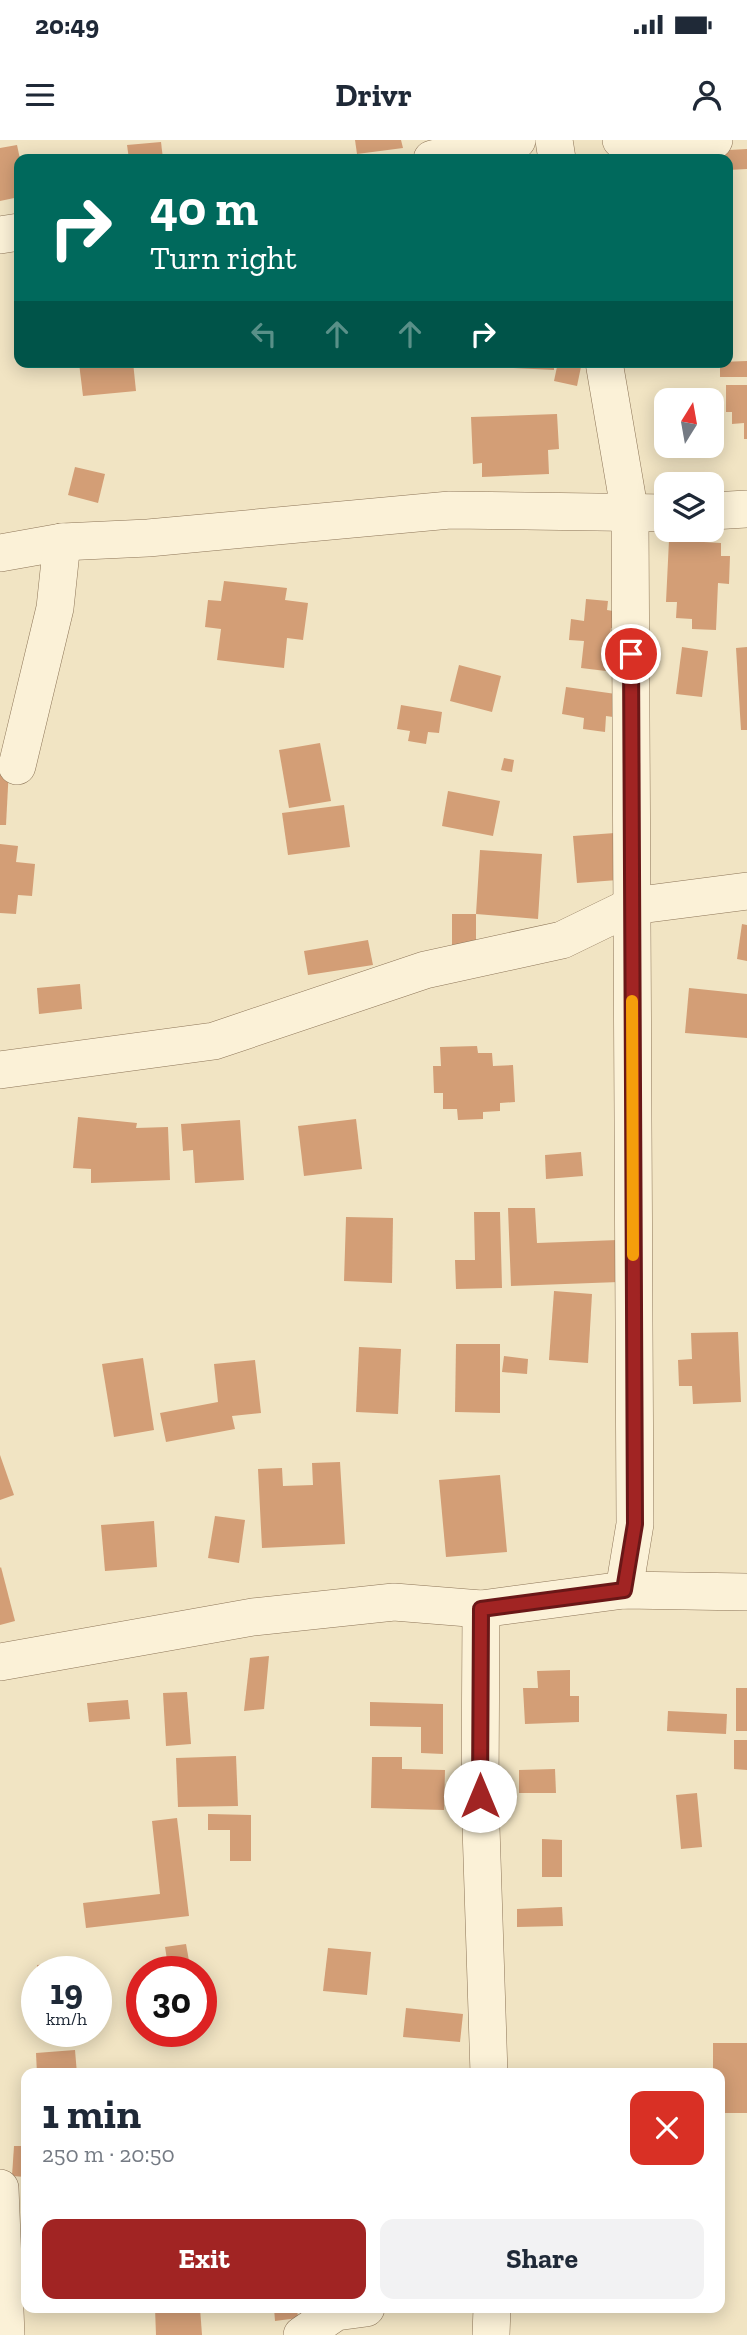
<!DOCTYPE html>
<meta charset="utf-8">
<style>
body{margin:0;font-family:"Zilla Slab",serif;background:#f2f2f3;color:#1f2937;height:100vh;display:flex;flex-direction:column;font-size:26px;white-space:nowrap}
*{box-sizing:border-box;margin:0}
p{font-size:23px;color:#747a83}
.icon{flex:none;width:38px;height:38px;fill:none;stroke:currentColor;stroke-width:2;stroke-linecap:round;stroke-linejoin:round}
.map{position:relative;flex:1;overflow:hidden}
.panel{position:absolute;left:21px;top:1928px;width:704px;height:245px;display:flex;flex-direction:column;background:#fff;border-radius:14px;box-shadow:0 4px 18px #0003}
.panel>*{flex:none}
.hud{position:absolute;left:14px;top:14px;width:719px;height:214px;border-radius:14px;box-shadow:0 4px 18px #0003;background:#00695c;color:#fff;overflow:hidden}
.needle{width:46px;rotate:11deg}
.tools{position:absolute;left:654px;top:248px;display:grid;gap:14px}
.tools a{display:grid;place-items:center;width:70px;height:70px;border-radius:14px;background:#fff;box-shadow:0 4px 18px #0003;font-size:35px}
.speed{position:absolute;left:21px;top:1816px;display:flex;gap:14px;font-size:35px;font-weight:700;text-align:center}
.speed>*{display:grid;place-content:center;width:91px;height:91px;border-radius:50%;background:#fff;box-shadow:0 4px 18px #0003;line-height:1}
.speed small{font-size:18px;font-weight:400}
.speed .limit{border:10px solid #d22;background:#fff;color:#111}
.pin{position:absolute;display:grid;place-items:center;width:60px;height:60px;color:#fff;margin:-30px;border:4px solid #fff;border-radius:50%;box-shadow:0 2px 7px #0007}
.me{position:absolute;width:77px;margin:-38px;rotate:0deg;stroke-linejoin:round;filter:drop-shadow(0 0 5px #0008)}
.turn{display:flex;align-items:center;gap:24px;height:147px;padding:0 21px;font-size:32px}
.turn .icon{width:91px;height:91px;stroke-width:2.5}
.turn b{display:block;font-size:49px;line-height:60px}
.lanes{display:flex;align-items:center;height:66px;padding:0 21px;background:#0003;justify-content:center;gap:35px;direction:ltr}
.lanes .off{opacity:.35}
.round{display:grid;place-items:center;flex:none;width:74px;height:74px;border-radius:14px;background:#f2f2f3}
.headline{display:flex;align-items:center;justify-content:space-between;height:119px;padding:0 21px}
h1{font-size:42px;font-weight:700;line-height:52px}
.cta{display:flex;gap:14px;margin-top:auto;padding:14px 21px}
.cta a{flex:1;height:80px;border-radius:14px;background:#a12423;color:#fff;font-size:28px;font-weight:700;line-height:80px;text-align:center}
.cta a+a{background:#f2f2f3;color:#1f2937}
.status{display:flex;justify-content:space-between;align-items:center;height:49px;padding:0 35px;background:#fff;direction:ltr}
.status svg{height:19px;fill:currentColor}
header{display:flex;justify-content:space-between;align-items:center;height:91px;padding:0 21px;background:#fff;font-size:32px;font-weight:700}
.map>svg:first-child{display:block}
.building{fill:#d39e76}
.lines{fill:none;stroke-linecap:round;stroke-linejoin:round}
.street-casing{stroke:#8d7558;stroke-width:38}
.street{stroke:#fbf1d7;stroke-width:37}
.route-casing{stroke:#691717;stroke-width:18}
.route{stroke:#a12423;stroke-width:12}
.slow{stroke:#f59e0b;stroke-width:12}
</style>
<div class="status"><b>20:49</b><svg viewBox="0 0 49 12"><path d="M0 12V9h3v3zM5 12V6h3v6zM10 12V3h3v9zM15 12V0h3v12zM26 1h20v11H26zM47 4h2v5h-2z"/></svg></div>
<header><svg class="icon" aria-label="menu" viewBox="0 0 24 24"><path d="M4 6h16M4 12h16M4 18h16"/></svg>Drivr<svg class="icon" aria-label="person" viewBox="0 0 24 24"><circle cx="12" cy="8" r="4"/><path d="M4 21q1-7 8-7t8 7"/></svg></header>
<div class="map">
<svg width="747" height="2195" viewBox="0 0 747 2195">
<rect width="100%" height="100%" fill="#f1e4c3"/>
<g class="building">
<polygon points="355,0 401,0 403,8 357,14"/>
<polygon points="161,2 163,19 129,19 127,5"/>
<polygon points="17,5 20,19 19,57 0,61 0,8"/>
<polygon points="747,9 747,29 728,30 728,19 712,19 712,11"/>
<polygon points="747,221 747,237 720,237 720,222"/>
<polygon points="133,222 136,251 83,256 79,223"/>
<polygon points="494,222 554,222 554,230 493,227"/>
<polygon points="558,222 582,222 577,246 554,241"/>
<polygon points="726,245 747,245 747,299 744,299 744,283 732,284 732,272 726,272"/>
<polygon points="557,274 559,309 548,310 549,334 482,337 482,323 473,324 471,277"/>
<polygon points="75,327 105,334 98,363 68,355"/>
<polygon points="669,400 721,403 721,416 730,416 729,444 718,443 716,490 692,489 692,479 676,478 677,462 666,462"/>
<polygon points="224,441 287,448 285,460 308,463 303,500 287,498 284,528 217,520 221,489 205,487 208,460 221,461"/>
<polygon points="586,459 608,461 607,470 619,472 617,488 611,488 606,531 581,528 584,501 569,500 571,479 584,481"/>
<polygon points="682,507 708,511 702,557 676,554"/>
<polygon points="747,507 747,590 741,590 736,508"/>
<polygon points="459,525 501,536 492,572 450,561"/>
<polygon points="566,547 623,555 620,578 606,576 605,592 583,589 584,578 562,574"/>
<polygon points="401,565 442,572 439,593 428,592 426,604 408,601 410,591 397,589"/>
<polygon points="320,603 331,661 289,668 279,610"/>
<polygon points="504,618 514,620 512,632 501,630"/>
<polygon points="0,627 9,628 6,685 0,685"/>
<polygon points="448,651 500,661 493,696 442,686"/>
<polygon points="344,665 350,707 288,715 282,673"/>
<polygon points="615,693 618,740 577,743 573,696"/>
<polygon points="0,704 18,706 16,722 35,724 32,756 18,755 16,774 0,773"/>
<polygon points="480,710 542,714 538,779 476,774"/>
<rect x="452" y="774" width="24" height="33"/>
<polygon points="742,784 747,785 747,821 737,819"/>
<polygon points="368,800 373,825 308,835 304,811"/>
<polygon points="80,844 82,869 39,874 37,848"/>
<polygon points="689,848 747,854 747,898 685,893"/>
<polygon points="477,906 478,913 492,913 493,926 513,925 515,962 500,963 500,971 483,972 483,979 458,980 457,969 443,969 443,953 434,953 433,926 441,926 440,907"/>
<polygon points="78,977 137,983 136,988 168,987 170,1040 91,1043 91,1029 73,1028"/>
<polygon points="356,979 362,1029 304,1036 298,986"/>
<polygon points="240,980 244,1040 195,1043 193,1010 183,1011 181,984"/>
<polygon points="581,1012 583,1036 546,1039 545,1015"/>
<polygon points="508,1068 535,1068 537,1103 618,1100 619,1142 511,1146"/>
<polygon points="474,1072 500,1072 502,1148 456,1149 455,1120 475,1120"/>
<polygon points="346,1077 393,1078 392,1143 344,1141"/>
<polygon points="554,1151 592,1154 588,1223 549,1220"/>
<polygon points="738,1192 741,1262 693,1264 692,1246 679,1246 678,1220 692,1219 691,1193"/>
<polygon points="456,1204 500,1204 500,1273 455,1272"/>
<polygon points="359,1207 401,1209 398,1274 356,1272"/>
<polygon points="504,1216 528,1219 527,1234 502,1232"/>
<polygon points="143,1218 154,1290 114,1297 102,1224"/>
<polygon points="255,1220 261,1273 232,1276 235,1289 166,1302 160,1273 218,1262 214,1224"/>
<polygon points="0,1315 14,1355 0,1360"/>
<polygon points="340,1322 345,1404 262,1408 258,1329 282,1328 283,1346 313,1345 312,1323"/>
<polygon points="500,1335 507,1412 446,1417 439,1340"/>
<polygon points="215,1376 245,1380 239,1423 208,1418"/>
<polygon points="154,1381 157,1427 105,1431 101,1385"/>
<polygon points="1,1427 15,1481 0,1485 0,1428"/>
<polygon points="269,1516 264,1569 244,1571 250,1518"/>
<polygon points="570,1530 570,1556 579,1556 579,1582 525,1584 523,1548 538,1548 537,1531"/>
<rect x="736" y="1548" width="11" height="43"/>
<polygon points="187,1552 191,1604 166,1606 163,1553"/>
<polygon points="128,1560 130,1579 89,1582 87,1563"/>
<polygon points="370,1562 443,1564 443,1614 421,1613 421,1587 370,1586"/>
<polygon points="668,1571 727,1574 726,1594 667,1591"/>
<polygon points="734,1600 747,1600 747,1630 734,1629"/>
<polygon points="236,1616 238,1666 178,1667 176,1618"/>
<polygon points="372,1617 402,1617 402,1629 445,1630 444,1670 371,1668"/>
<polygon points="555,1629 556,1653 519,1653 519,1630"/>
<polygon points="697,1653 702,1707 681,1709 676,1655"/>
<polygon points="208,1674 251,1675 251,1721 230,1721 230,1690 208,1690"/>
<polygon points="177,1678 189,1776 86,1788 83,1763 160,1754 152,1681"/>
<polygon points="542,1699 562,1700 562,1737 542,1737"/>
<polygon points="562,1767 563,1786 517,1787 517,1769"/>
<polygon points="186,1804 191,1832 169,1832 165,1807"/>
<polygon points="328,1808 371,1812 367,1855 323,1851"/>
<polygon points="83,1822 83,1832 38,1832 37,1825"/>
<polygon points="406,1868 463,1874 460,1902 403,1897"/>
<polygon points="713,1903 747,1903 747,1973 719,1973 719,1934 713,1934"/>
<polygon points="75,1910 77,1934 37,1934 36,1913"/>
<polygon points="14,2006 26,2006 26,2037 12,2036"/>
<polygon points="23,2089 26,2090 26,2150 17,2150"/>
<polygon points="155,2168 200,2168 202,2195 156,2195"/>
<polygon points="274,2168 297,2168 298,2178 275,2181"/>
</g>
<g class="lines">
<defs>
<g id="street">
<polyline points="554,0 557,19"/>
<polyline points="621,0 657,4 714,0"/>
<polyline points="432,19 517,0"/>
<polyline points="0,95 19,92"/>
<polyline points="604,222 630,374 635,1384 624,1450"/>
<polyline points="712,371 747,369"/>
<polyline points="0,413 62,402 148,398 450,370 667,373"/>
<polyline points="17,626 55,468 62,402"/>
<polyline points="0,930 214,901 425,830 562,800 632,766 747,751"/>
<polyline points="481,1469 480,1656 489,1934"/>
<polyline points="0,1522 253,1477 394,1462 481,1469 624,1450 747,1452"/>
<polyline points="0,2048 6,2195"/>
<polyline points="302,2195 336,2172 366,2168"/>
<polyline points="491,2195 492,2168"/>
</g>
</defs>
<use href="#street" class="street-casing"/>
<use href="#street" class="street"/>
</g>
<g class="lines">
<defs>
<polyline id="route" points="480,1656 481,1469 624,1450 635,1384 631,514"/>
</defs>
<use href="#route" class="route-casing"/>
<use href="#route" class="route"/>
<polyline class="slow" points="632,861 633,1115"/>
</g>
</svg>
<div class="tools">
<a><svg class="needle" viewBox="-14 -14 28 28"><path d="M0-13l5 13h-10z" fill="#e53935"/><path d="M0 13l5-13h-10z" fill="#747a83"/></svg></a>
<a><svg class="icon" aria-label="layers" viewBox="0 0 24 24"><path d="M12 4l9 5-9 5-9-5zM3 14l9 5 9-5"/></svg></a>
</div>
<div class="speed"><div>19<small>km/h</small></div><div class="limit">30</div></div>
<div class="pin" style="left:631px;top:514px;background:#d93025"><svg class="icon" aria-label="arrive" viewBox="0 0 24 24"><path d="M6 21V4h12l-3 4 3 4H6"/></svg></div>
<svg class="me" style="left:480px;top:1656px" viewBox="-20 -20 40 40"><circle r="19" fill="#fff"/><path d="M0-13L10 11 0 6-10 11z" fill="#a12423"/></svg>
<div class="hud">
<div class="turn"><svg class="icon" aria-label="right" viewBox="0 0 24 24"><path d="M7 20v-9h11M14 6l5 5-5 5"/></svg><div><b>40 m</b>Turn right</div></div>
<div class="lanes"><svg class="icon off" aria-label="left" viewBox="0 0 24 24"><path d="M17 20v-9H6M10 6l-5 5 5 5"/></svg><svg class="icon off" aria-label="ahead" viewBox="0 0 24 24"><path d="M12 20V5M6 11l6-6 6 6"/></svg><svg class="icon off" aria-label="ahead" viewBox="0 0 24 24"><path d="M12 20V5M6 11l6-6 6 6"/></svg><svg class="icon" aria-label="right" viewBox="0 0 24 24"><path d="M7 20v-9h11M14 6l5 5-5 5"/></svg></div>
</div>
<section class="panel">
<div class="headline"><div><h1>1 min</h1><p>250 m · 20:50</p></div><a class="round" style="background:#d93025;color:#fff"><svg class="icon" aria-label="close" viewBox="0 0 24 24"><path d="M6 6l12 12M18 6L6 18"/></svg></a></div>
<div class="cta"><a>Exit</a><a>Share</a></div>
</section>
</div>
